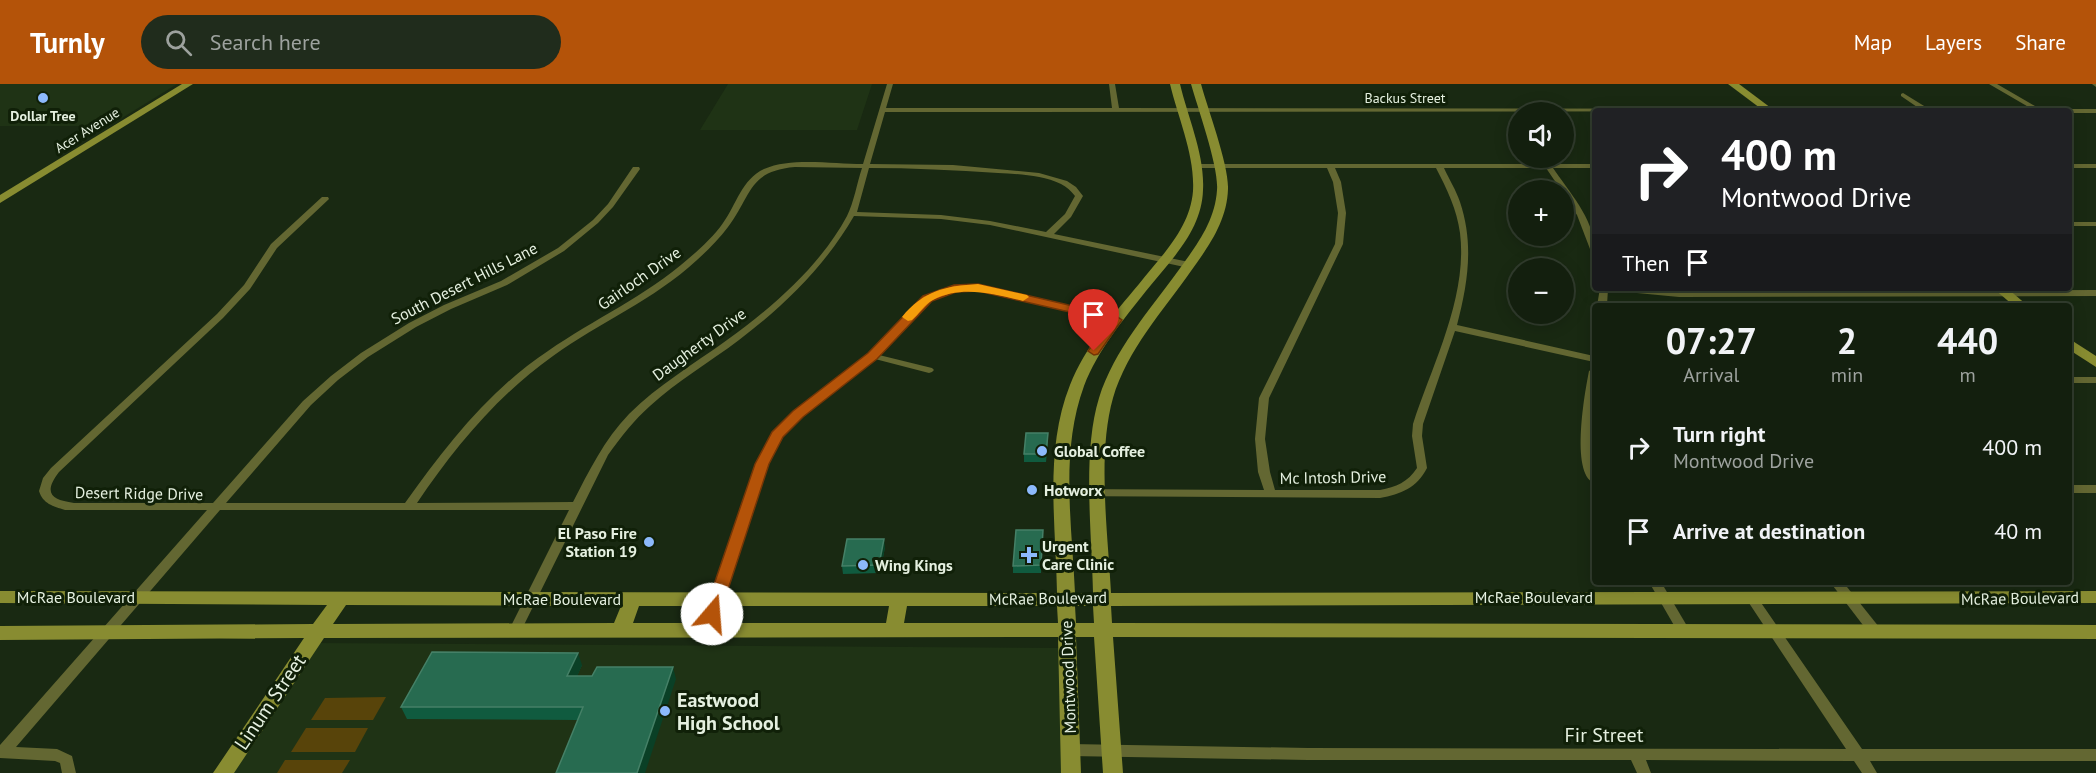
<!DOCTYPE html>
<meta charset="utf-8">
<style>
body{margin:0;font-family:"PT Sans",sans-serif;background:#202c1c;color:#f1f3f6;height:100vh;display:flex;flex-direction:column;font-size:22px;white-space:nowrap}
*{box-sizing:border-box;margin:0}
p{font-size:20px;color:#9da29e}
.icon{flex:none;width:33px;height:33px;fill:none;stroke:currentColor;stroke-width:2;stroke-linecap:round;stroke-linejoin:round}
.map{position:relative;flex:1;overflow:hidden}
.drawer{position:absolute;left:1592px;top:219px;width:480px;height:282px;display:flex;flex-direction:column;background:#131f0e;border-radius:6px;box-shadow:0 3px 15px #0003,0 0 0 2px #323d2e}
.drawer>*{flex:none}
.hud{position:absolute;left:1592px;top:24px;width:480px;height:183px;border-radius:6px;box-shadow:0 3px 15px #0003,0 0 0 2px #323d2e;background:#202124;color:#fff;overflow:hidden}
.fabs{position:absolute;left:1508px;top:18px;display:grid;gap:12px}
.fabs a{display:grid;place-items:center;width:66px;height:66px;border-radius:50%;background:#131f0e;box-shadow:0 3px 15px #0003,0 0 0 2px #323d2e;font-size:30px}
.pin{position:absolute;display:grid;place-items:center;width:51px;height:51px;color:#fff;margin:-62px -26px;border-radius:50% 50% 50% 0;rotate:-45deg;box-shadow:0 0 6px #0007}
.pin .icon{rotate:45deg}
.me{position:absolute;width:66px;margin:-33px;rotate:18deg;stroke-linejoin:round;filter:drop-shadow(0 0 4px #0008)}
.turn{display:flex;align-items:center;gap:21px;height:126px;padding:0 30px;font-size:27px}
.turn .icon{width:78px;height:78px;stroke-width:2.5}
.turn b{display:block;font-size:42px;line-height:51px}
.then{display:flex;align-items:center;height:57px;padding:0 30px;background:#0003;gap:12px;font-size:22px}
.eta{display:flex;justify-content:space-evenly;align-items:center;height:102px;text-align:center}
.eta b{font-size:36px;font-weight:600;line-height:42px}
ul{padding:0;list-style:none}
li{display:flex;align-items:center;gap:18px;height:84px;padding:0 30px}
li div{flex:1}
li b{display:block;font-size:22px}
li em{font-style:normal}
header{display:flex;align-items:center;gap:36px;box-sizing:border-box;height:84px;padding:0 30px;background:#b45309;color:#fff}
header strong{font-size:28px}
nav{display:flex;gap:33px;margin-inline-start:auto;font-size:21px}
.search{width:420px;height:54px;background:#202c1c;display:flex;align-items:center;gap:15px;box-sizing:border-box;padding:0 21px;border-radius:33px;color:#9da29e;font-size:22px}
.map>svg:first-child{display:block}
.built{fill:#1f3315}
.green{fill:#58440a}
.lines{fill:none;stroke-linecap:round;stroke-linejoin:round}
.street{fill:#636732;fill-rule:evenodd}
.secondary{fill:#888c31;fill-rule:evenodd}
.wall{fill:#105b3f}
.shaded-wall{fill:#0a4026}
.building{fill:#276b50;stroke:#458067;stroke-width:1.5}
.route{fill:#b45309;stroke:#753606;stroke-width:1.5}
.slow{fill:#f59e0b}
.poi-dot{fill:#8cb9fc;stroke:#102008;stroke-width:2}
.labels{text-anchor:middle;stroke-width:6;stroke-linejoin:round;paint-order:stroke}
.far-street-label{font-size:14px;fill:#e5f0e0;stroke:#102008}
.far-poi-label{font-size:14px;font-weight:bold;fill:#e5f0e0;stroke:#102008}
.street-label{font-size:16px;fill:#e5f0e0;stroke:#102008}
.poi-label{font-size:16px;font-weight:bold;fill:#e5f0e0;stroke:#102008;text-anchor:start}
.near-poi-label{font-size:20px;font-weight:bold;fill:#e5f0e0;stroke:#102008;text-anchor:start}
.near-street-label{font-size:20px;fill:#e5f0e0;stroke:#102008}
</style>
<header>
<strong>Turnly</strong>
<div class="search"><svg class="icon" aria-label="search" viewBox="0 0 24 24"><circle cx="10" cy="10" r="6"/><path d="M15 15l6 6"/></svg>Search here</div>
<nav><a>Map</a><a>Layers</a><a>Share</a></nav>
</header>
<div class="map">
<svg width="2096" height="689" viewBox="0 0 2096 689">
<rect width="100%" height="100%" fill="#192912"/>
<g class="built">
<polygon points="0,0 177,0 109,42 0,42"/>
<polygon points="728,0 872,0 857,46 700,46"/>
<polygon points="310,559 1067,564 1064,689 223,689"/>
</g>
<g class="green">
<polygon points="386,613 373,636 311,636 325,614"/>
<polygon points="306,644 368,644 355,668 291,668"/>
<polygon points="285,676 350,676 342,689 277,689"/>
</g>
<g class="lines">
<g class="street">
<path d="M887,0h6l-7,24h226l-3,-24h6l4,24 801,1 -19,-13v-2l2,-1 26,16h103l-43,-25h8l43,25h56v4h-28v-2l-1183,1 -15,52 83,1 86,8 28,8 9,6 7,9 -12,21 -17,17 135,28 4,3 -4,3 -199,-43 -49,-6 -87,-3c-29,50 -69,89 -115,124 -29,22 -62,41 -89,66 -16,14 -29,31 -42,49l-88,178 -5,2 -5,-2 -1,-3 60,-120h-349l-204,237 41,2 15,7 4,17h-14l-2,-10 -5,-2 -55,-3v-13l207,-235h-142c-12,-4 -22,-6 -26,-19l4,-13 8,-10 166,-154 27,-29 27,-41 51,-47h6l1,2 -52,49 -27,41 -27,29 -164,154c-16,21 -8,28 15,31h139l90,-102 28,-25 30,-23 48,-30 35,-18 57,-24 57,-33 35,-28 15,-16 25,-37h6l1,2 -27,38 -15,16 -34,28 -57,34 -56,24 -35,18 -48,30 -30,23 -27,25 -85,98h179c41,-57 84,-113 143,-152 46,-32 98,-55 140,-92 13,-11 26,-23 35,-36 13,-18 19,-44 41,-54 27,-12 69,-5 99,-5zM795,83l67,1c-5,15 -8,34 -15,48 -27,50 -74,91 -120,124 -33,24 -69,45 -98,74 -25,26 -40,57 -56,88l-156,1c38,-56 81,-108 136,-147 47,-34 101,-56 144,-96 11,-10 22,-21 31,-33 24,-32 20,-56 67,-60zM869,84c43,0 86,2 129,5 21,1 44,2 63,11 6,3 10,7 14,12l-10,18 -19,18 -56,-11 -49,-6 -84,-3z"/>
<polygon points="2092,0 2096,0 2096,3"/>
<path d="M1193,80h401v4h-41c16,24 44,54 41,84l-4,-3 -13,-34 -14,-21v-4h-2l-15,-22h-102c5,11 12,22 16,34 14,42 8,81 -3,123l137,31v6l-139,-31 -32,93 -1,12 5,32c-10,20 -26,26 -47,30l-321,-2 -2,-3 2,-3 4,-1 201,1 -6,-18 -3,-33 4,-41 76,-154 3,-31 -5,-31 -6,-14h-134zM1335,84h101c11,21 21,42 24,65 8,64 -28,132 -47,191l-1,12 5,32c-9,14 -21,19 -37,22h-105l-5,-18 -5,-33 4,-41 74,-154 3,-31 -5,-31z"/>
<rect x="2068" y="80" width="28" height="4"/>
<rect x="2068" y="138" width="28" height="4"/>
<polygon points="978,201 1116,232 1121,235 1116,238 978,207 945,209 926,220 879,271 932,284 934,286 932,288 929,289 875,275 802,332 781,353 767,379 713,545 712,548 707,550 702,548 701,545 757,379 773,349 794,328 870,270 920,216 940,205"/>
<polygon points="1600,204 1608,204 1607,222 1597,222"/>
<polygon points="1612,204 1644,204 1679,207 2096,206 2096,212 1679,213 1616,207"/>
<path d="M1594,284c2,20 -3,41 -3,62 0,18 5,36 3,53 -24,-10 -9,-92 -5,-112z"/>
<rect x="2068" y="293" width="28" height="6"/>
<rect x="2068" y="401" width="28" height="8"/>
<polygon points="1649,498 1661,498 1690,547 1689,550 1684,552 1679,550"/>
<polygon points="1830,498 1843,498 1879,543 1880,546 1879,549 1874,551 1869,549"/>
<polygon points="1751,509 1755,510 1862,665 2096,665 2096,677 1870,677 1877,689 1862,689 1854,677 1646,676 1651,689 1637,689 1631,676 1308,676 1070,672 1065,670 1063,666 1065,662 1070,660 1308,664 1846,665 1747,516 1745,513 1747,510"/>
</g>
<g class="secondary">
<polygon points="182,0 193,0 0,119 0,111"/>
<path d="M1170,0h10c8,34 25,71 23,106 -1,41 -33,71 -57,101 -23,29 -48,59 -62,95 -24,65 -12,139 -9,207h18c-1,-59 -11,-140 6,-195 15,-48 50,-87 79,-127 18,-25 37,-49 39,-81 2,-23 -19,-81 -26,-106h10c7,26 28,81 27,105 -1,32 -19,57 -37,82 -28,40 -64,79 -78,127 -16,56 -5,136 -2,195l985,-2v12l-985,3 1,17 984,2v14l-983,-2 10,136h-20l-9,-136h-18l5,136h-20l-3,-136 -734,1 -90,135h-21l91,-135 -304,2v-14l313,-2 14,-19 -327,-2v-12l1057,2c-1,-68 -13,-143 13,-208 15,-38 43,-70 69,-101 22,-28 51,-55 54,-93 2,-36 -15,-73 -23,-107zM346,521l275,1 -7,17 -281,1zM639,522h250l-3,17h-253zM907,522h150l1,17h-154zM1075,522h18l1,17h-18z"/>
<polygon points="1728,0 1739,0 1775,27 1764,27"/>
<polygon points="1993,204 2007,204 2028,222 2014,222"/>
<polygon points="2068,254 2096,272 2096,283 2068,265"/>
</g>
</g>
<g class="wall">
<polygon points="1048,357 1046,378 1024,378 1024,370"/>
<polygon points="1043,454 1041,489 1013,489 1013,482"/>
<polygon points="885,463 880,489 843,490 842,482"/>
<polygon points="582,581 577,592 676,595 578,636 407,635 401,623"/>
</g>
<g class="shaded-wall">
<polygon points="884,455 885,463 880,489 879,481"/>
<polygon points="578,569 582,581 572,604 567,592"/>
<polygon points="673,583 676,595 645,689 637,689"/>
</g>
<g class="building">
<polygon points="1026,349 1048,349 1046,370 1024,370"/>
<polygon points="1016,446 1043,446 1041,481 1013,482"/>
<polygon points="847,455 884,455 879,481 842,482"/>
<polygon points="432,568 578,569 567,592 592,592 597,583 673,583 637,689 556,689 583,623 401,623"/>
</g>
<polygon class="route" points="978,200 1116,232 1122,236 1098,270 1094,271 1088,267 1109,237 978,207 956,208 932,217 877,275 803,333 783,353 769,380 720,530 718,534 706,534 704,530 755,380 772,348 793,327 868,269 923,212 954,201"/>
<path class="slow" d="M978,200l49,11 2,2 -6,4c-30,-7 -61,-16 -90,-1 -8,4 -14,14 -21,20l-4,1 -6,-4c21,-26 43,-31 76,-33z"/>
<g class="poi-dot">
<circle cx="43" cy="14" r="6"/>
<circle cx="1042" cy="367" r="6"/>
<circle cx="1032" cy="406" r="6"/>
<circle cx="649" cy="458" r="6"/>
<path d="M1026 462h6v6h6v6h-6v6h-6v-6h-6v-6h6z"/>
<circle cx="863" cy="481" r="6"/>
<circle cx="665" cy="627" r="6"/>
</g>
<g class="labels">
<g class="far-street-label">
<text x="1405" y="19">Backus Street</text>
<text transform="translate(87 46) rotate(-32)" y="5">Acer Avenue</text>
</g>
<g class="far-poi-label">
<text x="43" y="37">Dollar Tree</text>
</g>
<g class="street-label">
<text transform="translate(639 194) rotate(-35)" y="6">Gairloch Drive</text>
<text transform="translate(464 199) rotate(-27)" y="6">South Desert Hills Lane</text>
<text transform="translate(699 260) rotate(-36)" y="6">Daugherty Drive</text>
<text transform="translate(1333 393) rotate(-1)" y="6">Mc Intosh Drive</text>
<text transform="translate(139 409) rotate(1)" y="6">Desert Ridge Drive</text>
<text x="76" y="519">McRae Boulevard</text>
<text x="1534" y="519">McRae Boulevard</text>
<text transform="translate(1048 514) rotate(-1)" y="6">McRae Boulevard</text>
<text transform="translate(2020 514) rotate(-1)" y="6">McRae Boulevard</text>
<text x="562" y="521">McRae Boulevard</text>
<text transform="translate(1068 593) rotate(-92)" y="6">Montwood Drive</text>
</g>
<g class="poi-label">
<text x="1054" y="373">Global Coffee</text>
<text x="1044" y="412">Hotworx</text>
<text x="637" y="455" text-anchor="end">El Paso Fire<tspan x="637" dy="18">Station 19</tspan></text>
<text x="1042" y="468">Urgent<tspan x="1042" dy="18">Care Clinic</tspan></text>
<text x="875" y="487">Wing Kings</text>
</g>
<g class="near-poi-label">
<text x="677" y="623">Eastwood<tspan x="677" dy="23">High School</tspan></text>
</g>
<g class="near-street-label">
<text transform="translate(270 618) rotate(-56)" y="7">Linum Street</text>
<text x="1604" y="658">Fir Street</text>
</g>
</g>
</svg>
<div class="fabs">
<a><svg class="icon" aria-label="sound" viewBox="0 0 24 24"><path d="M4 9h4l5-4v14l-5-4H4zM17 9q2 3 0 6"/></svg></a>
<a>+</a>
<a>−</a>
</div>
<div class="pin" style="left:1094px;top:267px;background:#d93025"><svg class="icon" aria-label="arrive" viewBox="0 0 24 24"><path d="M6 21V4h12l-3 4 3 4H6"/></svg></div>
<svg class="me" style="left:712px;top:530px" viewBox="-20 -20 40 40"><circle r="19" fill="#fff"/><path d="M0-13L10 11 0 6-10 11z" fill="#b45309"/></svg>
<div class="hud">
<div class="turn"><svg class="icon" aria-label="right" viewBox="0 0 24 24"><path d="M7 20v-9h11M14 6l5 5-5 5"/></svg><div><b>400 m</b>Montwood Drive</div></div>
<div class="then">Then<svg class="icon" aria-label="arrive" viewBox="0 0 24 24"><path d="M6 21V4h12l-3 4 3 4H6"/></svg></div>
</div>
<section class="drawer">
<div class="eta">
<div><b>07:27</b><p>Arrival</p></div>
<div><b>2</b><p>min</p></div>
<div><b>440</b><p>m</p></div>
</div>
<ul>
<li><svg class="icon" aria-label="right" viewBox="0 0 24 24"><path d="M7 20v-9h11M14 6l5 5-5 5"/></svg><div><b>Turn right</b><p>Montwood Drive</p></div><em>400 m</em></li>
<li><svg class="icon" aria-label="arrive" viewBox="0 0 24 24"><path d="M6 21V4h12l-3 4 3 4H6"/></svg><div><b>Arrive at destination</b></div><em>40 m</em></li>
</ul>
</section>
</div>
